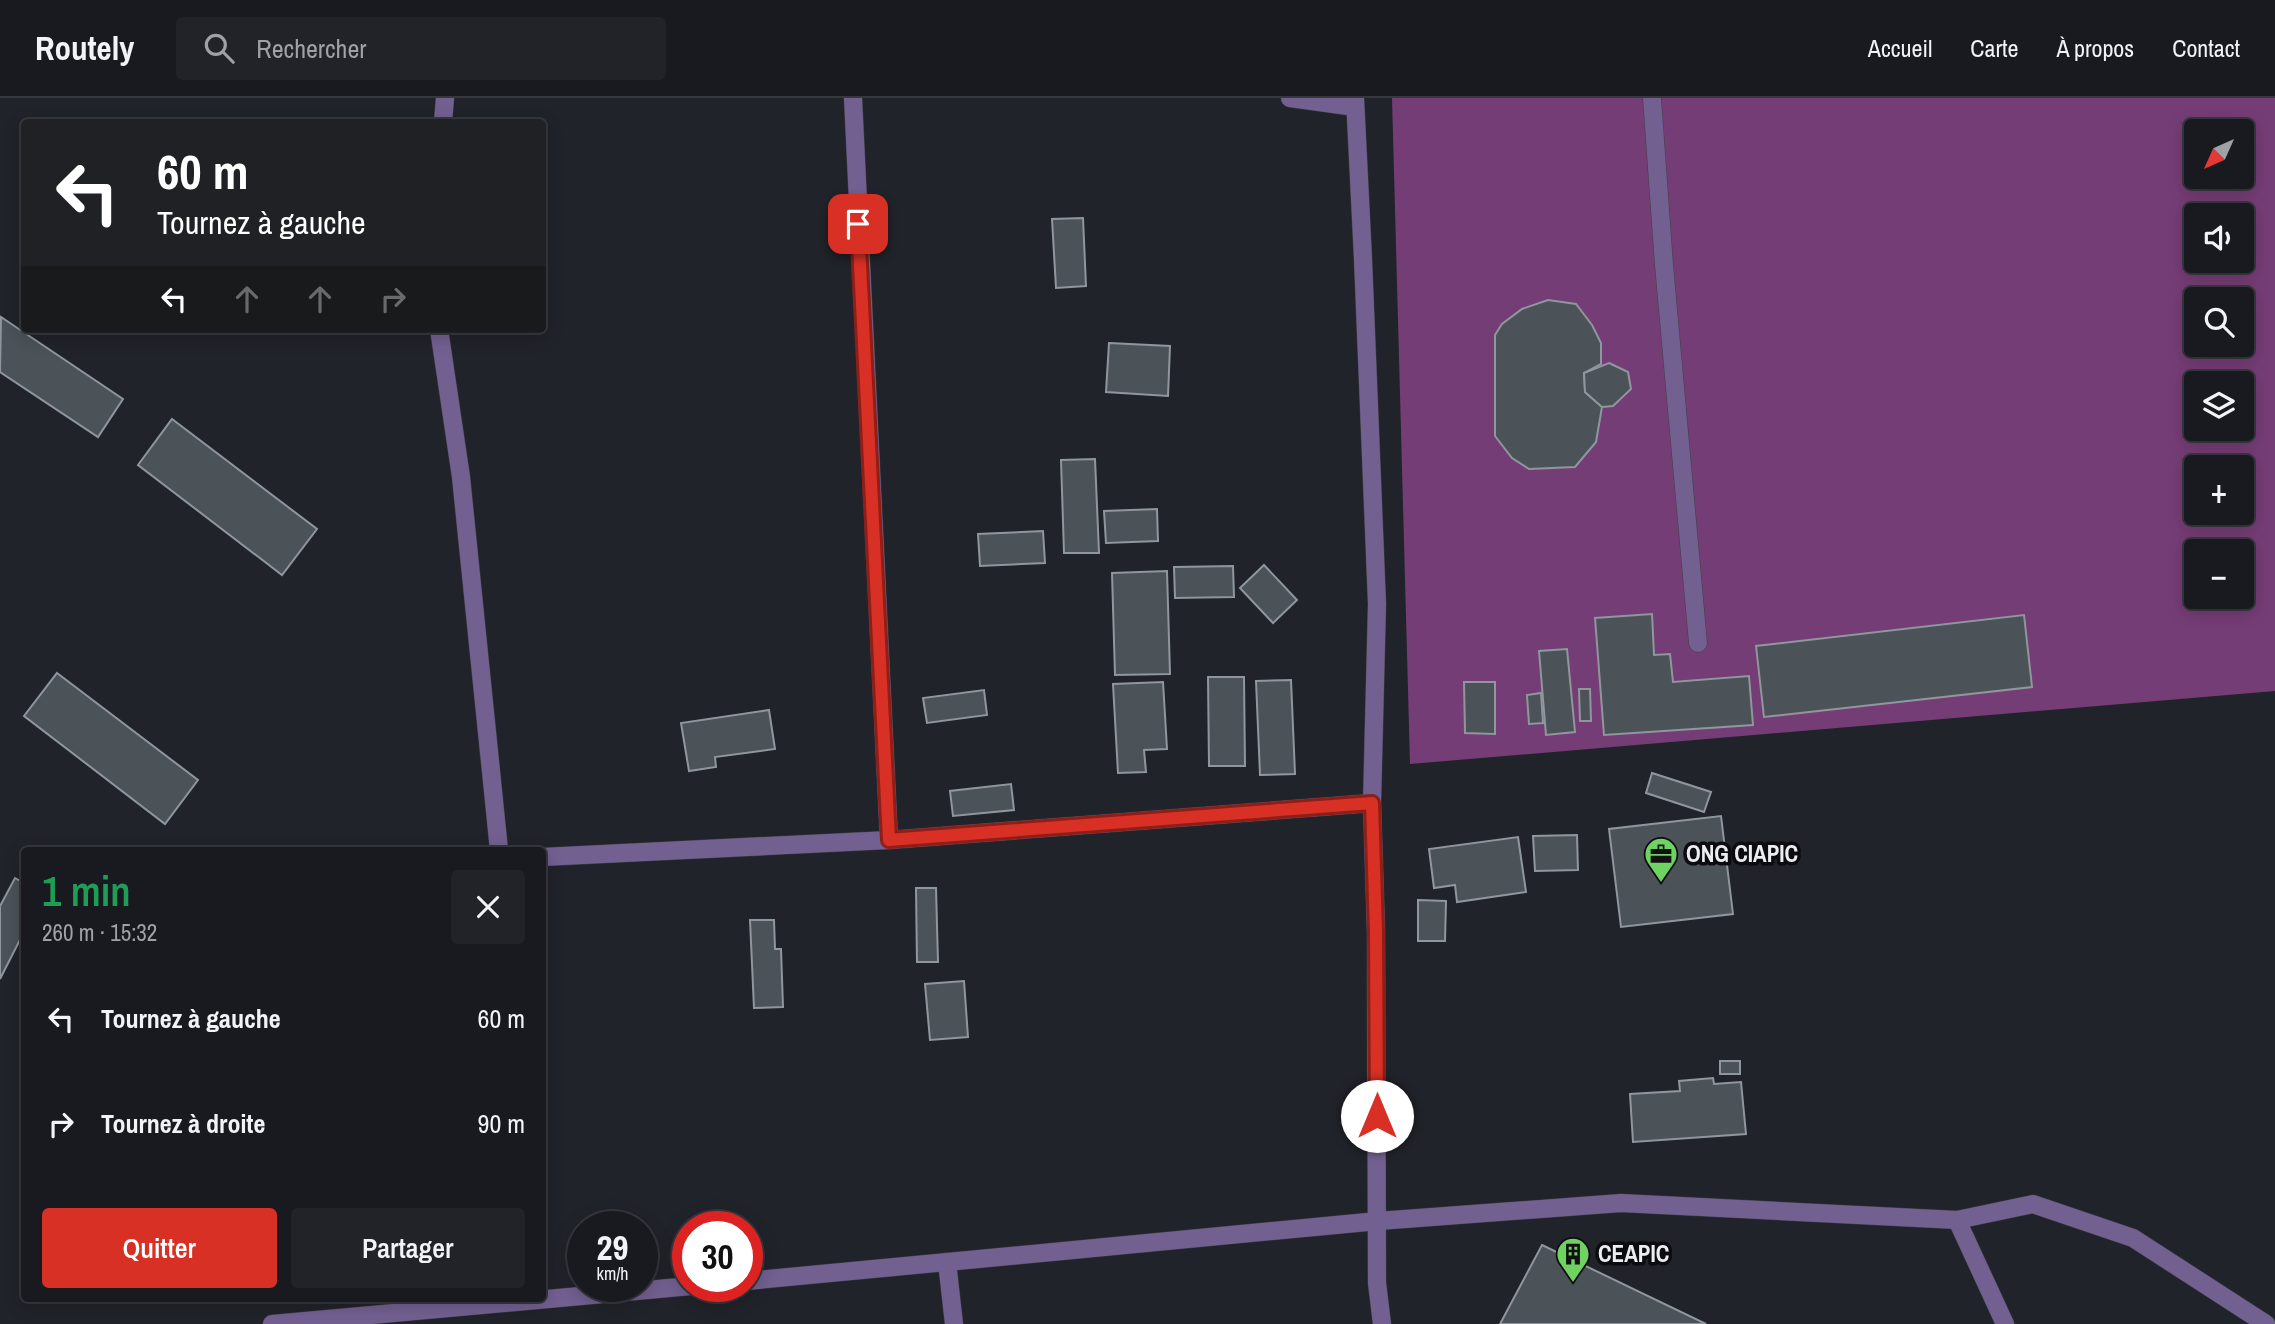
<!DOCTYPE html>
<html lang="fr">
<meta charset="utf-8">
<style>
body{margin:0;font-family:"Archivo Narrow",sans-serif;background:#222329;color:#f1f3f6;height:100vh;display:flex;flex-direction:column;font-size:26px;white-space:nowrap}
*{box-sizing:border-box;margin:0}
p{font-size:23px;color:#9fa1a5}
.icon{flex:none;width:38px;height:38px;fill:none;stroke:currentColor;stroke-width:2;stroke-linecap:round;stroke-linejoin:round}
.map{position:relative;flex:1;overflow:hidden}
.side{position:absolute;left:21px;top:749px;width:525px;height:455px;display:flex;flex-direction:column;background:#191a20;border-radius:7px;box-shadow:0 4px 18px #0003,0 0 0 2px #37383e}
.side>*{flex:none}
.banner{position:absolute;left:21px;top:21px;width:525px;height:214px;border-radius:7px;box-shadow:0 4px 18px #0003,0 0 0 2px #37383e;background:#202124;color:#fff;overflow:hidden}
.needle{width:46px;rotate:225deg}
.buttons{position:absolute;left:2184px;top:21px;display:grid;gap:14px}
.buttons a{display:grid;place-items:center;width:70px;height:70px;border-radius:7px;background:#191a20;box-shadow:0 4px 18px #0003,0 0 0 2px #37383e;font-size:35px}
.speed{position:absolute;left:567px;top:1113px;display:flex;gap:14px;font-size:35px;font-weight:700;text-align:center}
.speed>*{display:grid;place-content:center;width:91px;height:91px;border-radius:50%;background:#191a20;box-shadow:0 4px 18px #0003,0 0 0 2px #37383e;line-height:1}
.speed small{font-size:18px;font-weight:400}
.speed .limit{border:10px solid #d22;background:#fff;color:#111}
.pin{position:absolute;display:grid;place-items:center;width:60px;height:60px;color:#fff;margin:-30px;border-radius:14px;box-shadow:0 4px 10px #0006}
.me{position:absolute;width:77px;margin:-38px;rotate:0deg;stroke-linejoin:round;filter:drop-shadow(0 0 5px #0008)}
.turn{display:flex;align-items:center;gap:24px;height:147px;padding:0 21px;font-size:32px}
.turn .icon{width:91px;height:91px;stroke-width:2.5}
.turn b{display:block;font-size:49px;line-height:60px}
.lanes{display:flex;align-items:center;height:66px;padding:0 21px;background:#0003;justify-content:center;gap:35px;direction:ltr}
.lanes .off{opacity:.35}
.round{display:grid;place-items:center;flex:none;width:74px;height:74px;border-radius:7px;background:#222329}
.head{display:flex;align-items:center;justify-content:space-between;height:119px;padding:0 21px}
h1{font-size:42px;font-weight:600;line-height:52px;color:#1e9e55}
.cta{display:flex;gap:14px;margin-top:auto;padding:14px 21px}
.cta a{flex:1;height:80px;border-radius:7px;background:#d93025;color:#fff;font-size:28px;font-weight:600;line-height:80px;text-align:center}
.cta a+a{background:#222329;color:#f1f3f6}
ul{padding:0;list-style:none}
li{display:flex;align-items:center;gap:21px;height:105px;padding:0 21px}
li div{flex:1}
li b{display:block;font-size:26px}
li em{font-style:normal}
header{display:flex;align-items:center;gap:42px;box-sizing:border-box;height:98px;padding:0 35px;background:#191a20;border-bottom:2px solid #37383e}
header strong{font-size:33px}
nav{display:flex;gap:38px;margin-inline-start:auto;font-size:24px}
.search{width:490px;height:63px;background:#222329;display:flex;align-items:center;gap:18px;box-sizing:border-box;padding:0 24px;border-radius:7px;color:#9fa1a5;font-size:26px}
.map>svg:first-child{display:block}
.forest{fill:#753d76;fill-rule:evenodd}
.building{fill:#4b5258;stroke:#8f969d;stroke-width:2}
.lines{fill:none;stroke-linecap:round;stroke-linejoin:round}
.lane-casing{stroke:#3d3f46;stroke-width:19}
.street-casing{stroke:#3d3f46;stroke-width:19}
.lane{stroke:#726091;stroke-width:18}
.street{stroke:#726091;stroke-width:18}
.route-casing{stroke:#8d1f18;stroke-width:18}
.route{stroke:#d93025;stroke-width:12}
.labels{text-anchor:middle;stroke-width:7;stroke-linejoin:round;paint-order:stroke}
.poi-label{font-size:23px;font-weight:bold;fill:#ecedf2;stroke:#0c0c10;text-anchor:start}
</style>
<header>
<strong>Routely</strong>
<div class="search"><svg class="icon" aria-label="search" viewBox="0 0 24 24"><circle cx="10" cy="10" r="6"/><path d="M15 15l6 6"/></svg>Rechercher</div>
<nav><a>Accueil</a><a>Carte</a><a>À propos</a><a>Contact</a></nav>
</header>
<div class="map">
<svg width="2275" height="1226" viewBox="0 0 2275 1226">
<rect width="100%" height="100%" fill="#21232a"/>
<path class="forest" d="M1392,0h883v593l-865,73zM2196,33h46v46h-46zM2196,117h46v46h-46zM2196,201h46v46h-46zM2196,285h46v46h-46zM2196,369h46v46h-46zM2196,453h46v46h-46z"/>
<g class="building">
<polygon points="1083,120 1086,188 1056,190 1052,121"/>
<polygon points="1548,202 1576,206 1592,227 1601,245 1601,266 1584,275 1585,294 1602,309 1596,344 1575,369 1529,371 1512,360 1495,338 1495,237 1502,226 1522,211"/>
<polygon points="1,219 123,301 98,339 0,274"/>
<polygon points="1109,245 1170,248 1168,298 1106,294"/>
<polygon points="1609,265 1628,274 1631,291 1613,308 1602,309 1585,294 1584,275"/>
<polygon points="172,321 317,431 282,477 138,367"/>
<polygon points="1095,361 1099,455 1064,455 1061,362"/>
<polygon points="1157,411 1158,443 1106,445 1104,413"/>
<polygon points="1043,433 1045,465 980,468 978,436"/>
<polygon points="1264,467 1297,502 1273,525 1240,490"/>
<polygon points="1233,468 1234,499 1175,500 1174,469"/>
<polygon points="1167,473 1170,576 1115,577 1112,475"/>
<polygon points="1652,516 1654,557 1670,556 1673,584 1749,578 1753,627 1604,637 1595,520"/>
<polygon points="2024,517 2032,589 1764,619 1756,548"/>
<polygon points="1567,551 1575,634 1546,637 1539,553"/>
<polygon points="57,575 198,682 165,726 24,618"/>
<polygon points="1208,579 1244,579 1245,668 1209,668"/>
<polygon points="1291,582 1295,676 1260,677 1256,583"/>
<polygon points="1163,584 1167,651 1144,652 1146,674 1118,675 1113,586"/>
<polygon points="1464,584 1495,584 1495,636 1465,635"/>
<polygon points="1579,591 1590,591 1591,623 1580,623"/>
<polygon points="984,592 987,617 927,625 923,600"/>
<polygon points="1541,595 1543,625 1529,626 1527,597"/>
<polygon points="769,612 775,651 715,659 716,669 689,673 681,625"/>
<polygon points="1652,675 1711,694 1704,714 1646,695"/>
<polygon points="1011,686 1014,712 953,718 950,693"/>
<polygon points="1721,718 1733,816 1621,829 1609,731"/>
<polygon points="1577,737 1578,772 1535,773 1533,738"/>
<polygon points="1518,739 1526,794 1457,804 1455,787 1434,790 1429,751"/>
<polygon points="15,780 24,785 24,834 0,881 0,808"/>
<polygon points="916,790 936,790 938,864 917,864"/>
<polygon points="1418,802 1446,803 1445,843 1418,843"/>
<polygon points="750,822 774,822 775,851 781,851 783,909 754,910"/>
<polygon points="964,883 968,939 930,942 925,886"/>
<rect x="1720" y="963" width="20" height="13"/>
<polygon points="1713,980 1714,986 1741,984 1746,1036 1633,1044 1630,996 1680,993 1679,983"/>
<polygon points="1542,1147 1706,1226 1500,1226"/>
</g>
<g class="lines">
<defs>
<polyline id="lane" points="1652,0 1664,167 1698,545"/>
<g id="street">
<polyline points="853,0 889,742"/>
<polyline points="1290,0 1355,9"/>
<polyline points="1355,0 1363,161 1377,506 1372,705 1376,834 1377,1185 1382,1226"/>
<polyline points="443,24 445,0"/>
<polyline points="439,231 461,379 499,752"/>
<polyline points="542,759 889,742 1372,705"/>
<polyline points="1957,1122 2005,1226"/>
<polyline points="947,1164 954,1226"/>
<polyline points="747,1183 1378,1123 1621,1105 1957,1122 2033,1106 2133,1140 2266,1226"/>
<polyline points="272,1226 691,1188"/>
</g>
</defs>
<use href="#lane" class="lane-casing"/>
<use href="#street" class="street-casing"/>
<use href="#lane" class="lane"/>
<use href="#street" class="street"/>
</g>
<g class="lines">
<defs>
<polyline id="route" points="858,126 889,742 1372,705 1376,834 1377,1018"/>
</defs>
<use href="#route" class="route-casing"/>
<use href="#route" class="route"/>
</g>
<defs>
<symbol id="office-pin" viewBox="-11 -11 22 30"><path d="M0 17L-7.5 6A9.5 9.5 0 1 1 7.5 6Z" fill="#6ed361" stroke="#0c0c10"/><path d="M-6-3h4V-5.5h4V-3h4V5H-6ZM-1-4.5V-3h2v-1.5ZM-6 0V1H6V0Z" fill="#111"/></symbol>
<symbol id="building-pin" viewBox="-11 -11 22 30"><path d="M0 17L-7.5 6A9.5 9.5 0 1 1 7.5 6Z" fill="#6ed361" stroke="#0c0c10"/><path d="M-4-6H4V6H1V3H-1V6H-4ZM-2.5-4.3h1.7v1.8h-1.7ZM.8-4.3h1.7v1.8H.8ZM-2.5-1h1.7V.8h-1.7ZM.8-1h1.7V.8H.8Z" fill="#111"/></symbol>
</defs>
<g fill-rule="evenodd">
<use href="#office-pin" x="1642" y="737" width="38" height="52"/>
<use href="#building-pin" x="1554" y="1137" width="38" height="52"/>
</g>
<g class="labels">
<g class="poi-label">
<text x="1686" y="764">ONG CIAPIC</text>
<text x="1598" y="1164">CEAPIC</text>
</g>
</g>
</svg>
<div class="buttons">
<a><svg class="needle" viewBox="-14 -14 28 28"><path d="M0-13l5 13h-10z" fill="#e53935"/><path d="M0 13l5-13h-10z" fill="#9fa1a5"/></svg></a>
<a><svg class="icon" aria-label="sound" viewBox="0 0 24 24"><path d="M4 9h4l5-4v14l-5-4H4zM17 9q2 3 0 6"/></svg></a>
<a><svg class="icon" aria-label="search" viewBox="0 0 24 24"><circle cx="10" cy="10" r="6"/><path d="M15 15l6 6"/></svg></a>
<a><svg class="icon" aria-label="layers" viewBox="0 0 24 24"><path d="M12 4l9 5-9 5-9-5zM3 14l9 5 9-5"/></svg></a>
<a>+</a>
<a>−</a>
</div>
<div class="speed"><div>29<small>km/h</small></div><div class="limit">30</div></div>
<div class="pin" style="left:858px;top:126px;background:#d93025"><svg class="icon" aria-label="arrive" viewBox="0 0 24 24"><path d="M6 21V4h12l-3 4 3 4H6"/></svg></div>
<svg class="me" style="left:1377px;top:1018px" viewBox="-20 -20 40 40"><circle r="19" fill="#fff"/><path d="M0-13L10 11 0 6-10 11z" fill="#d93025"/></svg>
<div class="banner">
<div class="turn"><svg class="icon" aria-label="left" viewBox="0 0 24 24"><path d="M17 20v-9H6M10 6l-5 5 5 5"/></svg><div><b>60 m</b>Tournez à gauche</div></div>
<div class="lanes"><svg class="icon" aria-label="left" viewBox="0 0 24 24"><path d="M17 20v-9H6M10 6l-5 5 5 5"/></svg><svg class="icon off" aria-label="ahead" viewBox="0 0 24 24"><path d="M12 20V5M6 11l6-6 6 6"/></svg><svg class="icon off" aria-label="ahead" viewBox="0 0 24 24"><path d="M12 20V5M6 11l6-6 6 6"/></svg><svg class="icon off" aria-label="right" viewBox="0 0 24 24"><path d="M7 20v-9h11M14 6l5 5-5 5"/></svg></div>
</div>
<section class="side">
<div class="head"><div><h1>1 min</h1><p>260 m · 15:32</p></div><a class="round"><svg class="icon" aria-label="close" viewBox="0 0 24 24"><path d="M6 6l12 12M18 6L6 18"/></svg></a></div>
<ul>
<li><svg class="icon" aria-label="left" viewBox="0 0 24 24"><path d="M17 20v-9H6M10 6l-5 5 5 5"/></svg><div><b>Tournez à gauche</b></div><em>60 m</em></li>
<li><svg class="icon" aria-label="right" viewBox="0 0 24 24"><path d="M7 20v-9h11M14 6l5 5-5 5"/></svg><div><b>Tournez à droite</b></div><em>90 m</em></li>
</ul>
<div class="cta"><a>Quitter</a><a>Partager</a></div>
</section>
</div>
